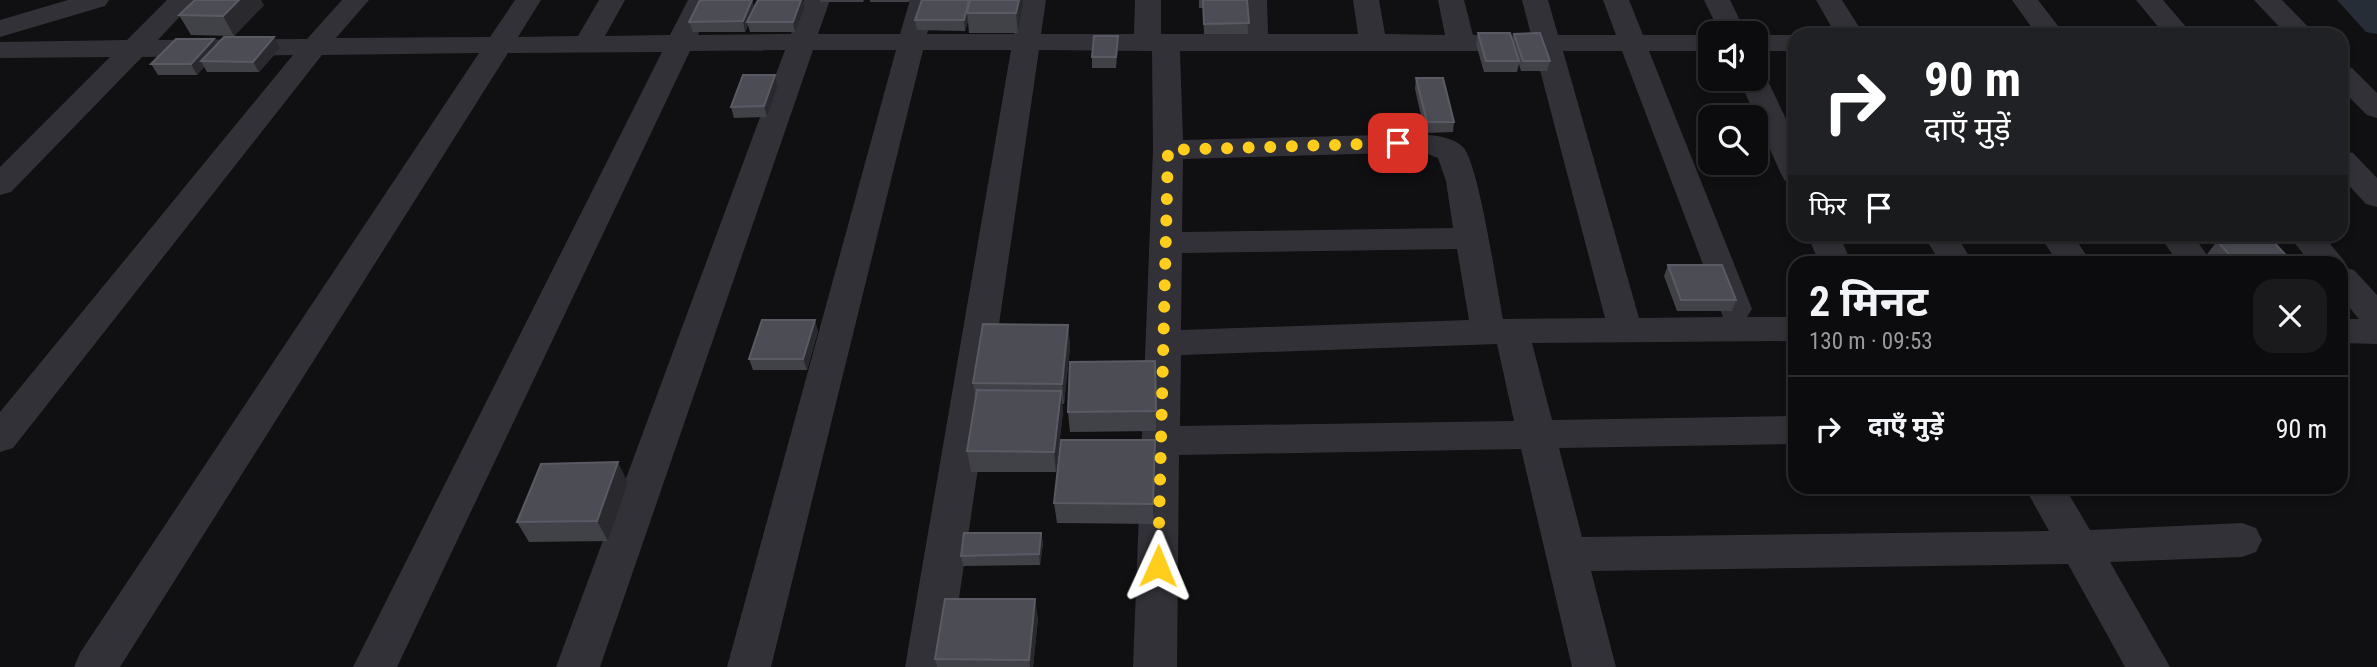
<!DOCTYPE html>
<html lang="hi">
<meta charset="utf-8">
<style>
body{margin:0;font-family:"Roboto Condensed","Noto Sans Devanagari",sans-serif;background:#1a1a1c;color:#f1f3f6;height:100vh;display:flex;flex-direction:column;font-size:26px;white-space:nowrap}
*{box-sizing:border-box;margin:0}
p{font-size:23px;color:#9a9b9e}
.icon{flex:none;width:38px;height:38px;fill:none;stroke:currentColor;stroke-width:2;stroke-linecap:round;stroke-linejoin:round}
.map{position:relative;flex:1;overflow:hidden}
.sheet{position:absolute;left:1788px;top:256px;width:560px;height:238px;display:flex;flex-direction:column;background:#0c0c0e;border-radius:21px;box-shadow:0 4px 10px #0003,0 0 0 2px #2c2c2e}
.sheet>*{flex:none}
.guide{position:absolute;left:1788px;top:28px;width:560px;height:214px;border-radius:21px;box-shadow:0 4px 10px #0003,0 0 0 2px #2c2c2e;background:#202124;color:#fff;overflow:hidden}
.tools{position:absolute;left:1698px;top:21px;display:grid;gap:14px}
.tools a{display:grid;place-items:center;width:70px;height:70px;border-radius:14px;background:#0c0c0e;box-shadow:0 4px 10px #0003,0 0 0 2px #2c2c2e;font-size:35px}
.pin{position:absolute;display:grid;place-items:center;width:60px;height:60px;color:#fff;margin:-30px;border-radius:14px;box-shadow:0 4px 10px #0006}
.me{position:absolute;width:77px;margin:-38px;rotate:1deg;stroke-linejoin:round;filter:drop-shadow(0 0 5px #0008)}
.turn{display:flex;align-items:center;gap:24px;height:147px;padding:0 21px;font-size:32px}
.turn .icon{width:91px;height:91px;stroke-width:2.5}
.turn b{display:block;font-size:49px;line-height:60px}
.then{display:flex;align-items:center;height:66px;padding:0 21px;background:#0003;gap:14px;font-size:26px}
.round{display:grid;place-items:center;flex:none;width:74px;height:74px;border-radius:21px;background:#1a1a1c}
.overview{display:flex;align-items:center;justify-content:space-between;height:119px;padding:0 21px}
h1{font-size:42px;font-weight:700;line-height:52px}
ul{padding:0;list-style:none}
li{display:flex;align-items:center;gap:21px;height:105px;padding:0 21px;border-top:2px solid #2c2c2e}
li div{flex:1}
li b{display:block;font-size:26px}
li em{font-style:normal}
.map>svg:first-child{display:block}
.water{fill:#262d36}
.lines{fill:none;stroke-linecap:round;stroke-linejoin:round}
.minor{fill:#313137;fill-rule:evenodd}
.wall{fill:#414148}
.shaded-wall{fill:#29292e}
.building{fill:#4b4c54;stroke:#595a63;stroke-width:2}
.route{stroke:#ffcd1b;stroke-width:12;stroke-dasharray:0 21.6}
</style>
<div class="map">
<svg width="2377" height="667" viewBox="0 0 2377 667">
<rect width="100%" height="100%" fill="#101012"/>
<polygon class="water" points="2337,0 2377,0 2377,34 2366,32"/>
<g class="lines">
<g class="minor">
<polygon points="68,0 109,0 105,6 0,37 0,20"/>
<path d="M167,0h28l-37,40 149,-1 35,-39h27l-33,38 154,-1 25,-37h26l-23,37 60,-1 21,-36h26l-20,36 65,-1 18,-35h26l-16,35 93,-1 13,-34h26l-12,34h82l10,-34h26l-9,34h87l6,-34h26l-5,34h93l1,-34h26v34h80v-34h26l1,34h90l-5,-34h26l6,34 60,1 -7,-35h26l9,35h58l-9,-35h26l10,35h58l-13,-35h26l14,35h67v16h-61l103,258 -5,8h49v24l-264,2 20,77 244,-4v28l-237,4 23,89 467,-6 -25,-45h40l26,44 152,-7 14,5 6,12 -6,12 -14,5 -132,5 60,105h-45l-57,-103 -477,7 25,96h-44l-51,-218 -342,6 -2,212h-44l20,-517 -1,-99 -113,-1 -90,617h-44l106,-617h-88l-152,617h-44l169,-617h-83l-213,617h-44l229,-617 -95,1 -293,616h-44l309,-615 -154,1 -388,614h-46l6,-14 399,-600 -157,2 -309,393 -13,4v-40l293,-357 -151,2 -131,135 -11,3v-28l110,-110 -110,1v-16l127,-2zM1180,51h355l70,267 -102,1c-6,-30 -24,-155 -40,-172 -10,-10 -27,-11 -40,-13l-240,6zM1563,51h59l101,266 -84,1zM1423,152l15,6 8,23 7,47 -271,4 1,-73zM1457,249l12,71 -288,10 1,-77zM1497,344l17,77 -334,5 1,-71z"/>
<polygon points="1704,0 1730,0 1746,33 1720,33"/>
<polygon points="1816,0 1842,0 1864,35 1836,35"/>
<polygon points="2012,0 2038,0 2065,35 2037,35"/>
<polygon points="2136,0 2163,0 2193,35 2165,35"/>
<polygon points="2254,0 2282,0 2316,35 2287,35"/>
<polygon points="1755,35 1797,35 1796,51 1755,51"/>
<polygon points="2342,66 2352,68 2377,93 2377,118 2367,115 2342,90"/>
<polygon points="1755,71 1763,73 1767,79 1796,140 1796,183 1785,181 1781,174 1739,79 1755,79"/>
<polygon points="2342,151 2353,153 2377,178 2377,207 2366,204 2342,178"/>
<polygon points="1807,234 1839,234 1851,262 1819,262"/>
<polygon points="1923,234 1955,234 1973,262 1940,262"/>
<polygon points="2039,234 2072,234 2091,262 2057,262"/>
<polygon points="2158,234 2192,234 2212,262 2178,262"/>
<polygon points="2287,234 2322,234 2345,262 2342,267 2354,270 2377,295 2377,344 2342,343 2342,319 2359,319 2342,299 2342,262 2310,262"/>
</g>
</g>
<g class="wall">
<polygon points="752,0 754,8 805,7 795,32 750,32 748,25 745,32 693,32 689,22"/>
<polygon points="820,0 864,0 863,2 820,2"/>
<polygon points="870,0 910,0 909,2 870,2"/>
<polygon points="922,0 1023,0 1023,6 1018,33 969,33 968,21 965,31 917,30 915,20"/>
<polygon points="1199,0 1247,0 1248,34 1204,34 1203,8 1199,8"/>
<polygon points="264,5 234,36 191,35 179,15"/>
<polygon points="1478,33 1513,40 1514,34 1550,61 1547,71 1521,71 1519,64 1517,72 1484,72 1476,44"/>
<polygon points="218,44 280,48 259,72 207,72 204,67 197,75 158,75 151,64"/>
<polygon points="1118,46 1116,68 1092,68 1092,57"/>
<polygon points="775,75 778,86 767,117 734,118 731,107"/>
<polygon points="1416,78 1454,122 1453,132 1425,133 1415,89"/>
<polygon points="2217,241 2292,262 2203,262 2202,261"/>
<polygon points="1668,265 1736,300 1732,311 1677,311 1664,276"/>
<polygon points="1068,325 1070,346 1064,404 1062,404 1063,411 1056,472 971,472 967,451 976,400 973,383"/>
<polygon points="818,331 807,370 753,370 749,359"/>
<polygon points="1155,361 1156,431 1070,432 1068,412"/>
<polygon points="1155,440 1154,524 1057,523 1054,503"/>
<polygon points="628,483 608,541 529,542 517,522"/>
<polygon points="1041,533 1043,543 1040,565 963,566 961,556"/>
<polygon points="1038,618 1033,667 937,667 935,659"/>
</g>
<g class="shaded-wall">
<polygon points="239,0 261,0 264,5 234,36 223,16"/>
<polygon points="752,0 755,10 747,22 748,25 745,32 743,21"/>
<polygon points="801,0 803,0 805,7 795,32 793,22"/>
<polygon points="969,0 967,13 968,21 965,31 964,20"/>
<polygon points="1019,0 1023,0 1023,6 1018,33 1016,13"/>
<polygon points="1118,36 1118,46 1116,68 1116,57"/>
<polygon points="274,37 280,48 259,72 253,62"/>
<polygon points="214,39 221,49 201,61 204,67 197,75 191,64"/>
<polygon points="775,75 778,86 767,117 764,106"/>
<polygon points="815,320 818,331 807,370 803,359"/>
<polygon points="1068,325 1070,346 1064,404 1062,384"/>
<polygon points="1061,391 1063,411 1056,472 1054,452"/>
<polygon points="1155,440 1155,460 1154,524 1153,504"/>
<polygon points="618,462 628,483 608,541 597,521"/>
<polygon points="1041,533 1043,543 1040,565 1039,554"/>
<polygon points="1035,599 1038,618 1033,667 1030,667 1029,660"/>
</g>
<g class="building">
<polygon points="195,0 239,0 223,16 179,15"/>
<polygon points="700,0 752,0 743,21 689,22"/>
<polygon points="758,0 801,0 793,22 747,22"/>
<polygon points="922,0 969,0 964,20 915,20"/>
<polygon points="970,0 1019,0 1016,13 967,13"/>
<polygon points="1203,0 1247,0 1249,23 1204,24"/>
<polygon points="1478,33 1510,33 1519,61 1486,61"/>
<polygon points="1540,33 1550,61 1523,61 1514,34"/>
<polygon points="1094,36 1118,36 1116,57 1092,57"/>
<polygon points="224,37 274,37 253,62 201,61"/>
<polygon points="176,39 214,39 191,64 151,64"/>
<polygon points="743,75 775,75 764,106 731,107"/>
<polygon points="1416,78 1443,78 1454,122 1427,122"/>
<polygon points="2272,240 2292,262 2236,262 2217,241"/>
<polygon points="1668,265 1722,265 1736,300 1681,300"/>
<polygon points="762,320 815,320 803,359 749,359"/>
<polygon points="983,324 1068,325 1062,384 973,383"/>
<polygon points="1155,361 1156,411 1068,412 1070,362"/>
<polygon points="977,390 1061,391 1054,452 967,451"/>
<polygon points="1061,440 1155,440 1153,504 1054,503"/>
<polygon points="618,462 597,521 517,522 541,464"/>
<polygon points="964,533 1041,533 1039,554 961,556"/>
<polygon points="945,599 1035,599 1029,660 935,659"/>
</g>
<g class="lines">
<polyline class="route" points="1158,566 1168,150 1398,143"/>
</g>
</svg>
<div class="tools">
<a><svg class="icon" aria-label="sound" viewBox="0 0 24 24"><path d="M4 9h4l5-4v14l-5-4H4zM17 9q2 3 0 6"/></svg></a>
<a><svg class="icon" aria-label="search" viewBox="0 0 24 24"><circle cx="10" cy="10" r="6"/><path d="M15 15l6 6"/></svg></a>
</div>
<div class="pin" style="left:1398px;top:143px;background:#d93025"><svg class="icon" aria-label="arrive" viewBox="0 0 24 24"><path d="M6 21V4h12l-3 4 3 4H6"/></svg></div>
<svg class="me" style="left:1158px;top:566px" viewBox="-20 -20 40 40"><path d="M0-17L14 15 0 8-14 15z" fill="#ffcd1b" stroke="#fff" stroke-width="4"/></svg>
<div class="guide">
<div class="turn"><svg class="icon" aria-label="right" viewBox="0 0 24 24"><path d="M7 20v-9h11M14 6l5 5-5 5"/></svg><div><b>90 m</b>दाएँ मुड़ें</div></div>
<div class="then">फिर<svg class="icon" aria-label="arrive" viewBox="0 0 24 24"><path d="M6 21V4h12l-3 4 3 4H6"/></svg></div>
</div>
<section class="sheet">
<div class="overview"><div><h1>2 मिनट</h1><p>130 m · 09:53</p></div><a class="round"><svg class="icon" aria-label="close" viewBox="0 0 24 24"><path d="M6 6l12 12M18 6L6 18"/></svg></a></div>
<ul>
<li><svg class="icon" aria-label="right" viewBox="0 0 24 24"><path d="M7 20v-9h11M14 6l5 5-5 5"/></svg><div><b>दाएँ मुड़ें</b></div><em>90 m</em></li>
</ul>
</section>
</div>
